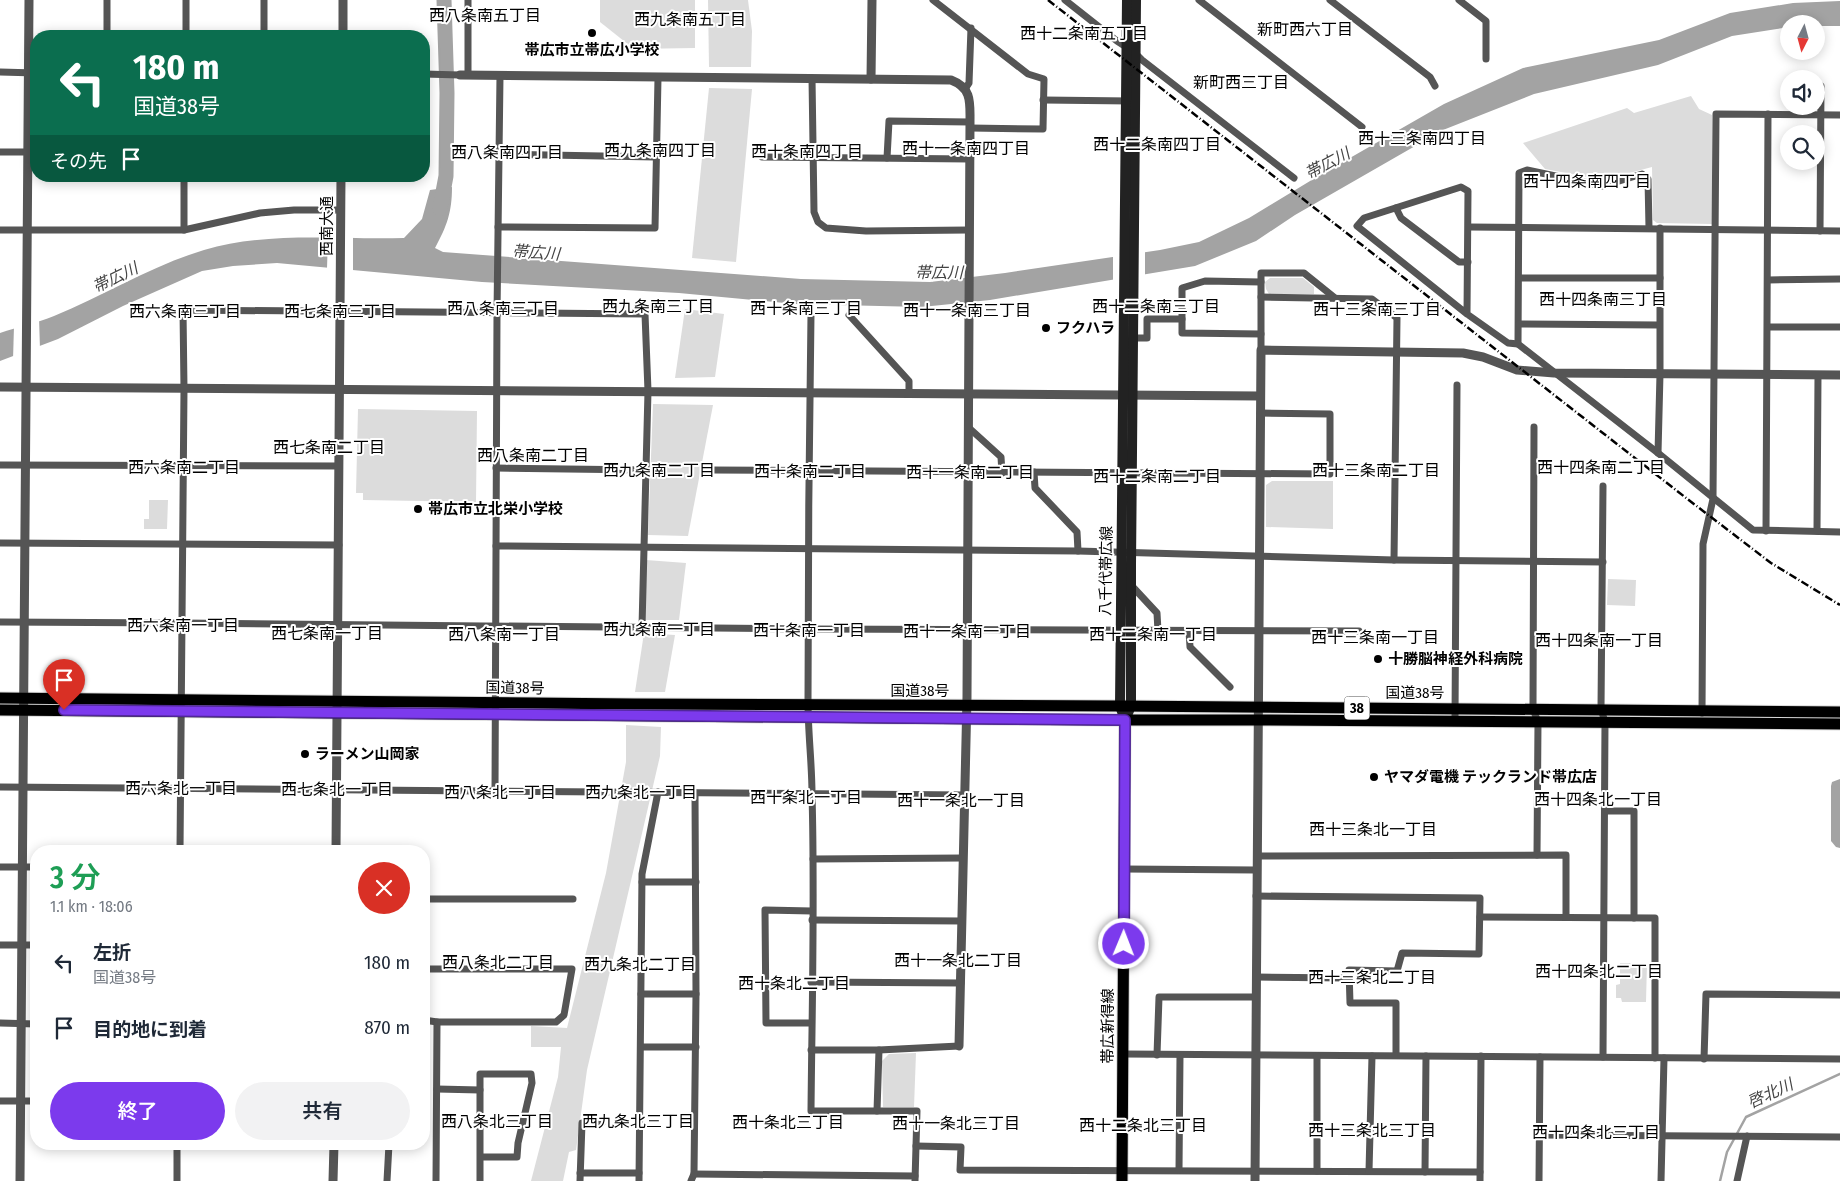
<!DOCTYPE html>
<html lang="ja">
<meta charset="utf-8">
<style>
body{margin:0;font-family:"Fira Sans Condensed","Noto Sans JP",sans-serif;background:#f2f2f3;color:#1f2937;height:100vh;display:flex;flex-direction:column;font-size:19px;white-space:nowrap}
*{box-sizing:border-box;margin:0}
p{font-size:16px;color:#747a83}
.icon{flex:none;width:28px;height:28px;fill:none;stroke:currentColor;stroke-width:2;stroke-linecap:round;stroke-linejoin:round}
.map{position:relative;flex:1;overflow:hidden}
.panel{position:absolute;left:30px;top:845px;width:400px;height:305px;display:flex;flex-direction:column;background:#fff;border-radius:20px;box-shadow:0 2px 12px #0003}
.panel>*{flex:none}
.top-card{position:absolute;left:30px;top:30px;width:400px;height:152px;border-radius:20px;box-shadow:0 2px 12px #0003;background:#0b6e4f;color:#fff;overflow:hidden}
.needle{width:32px;rotate:186deg}
.fabs{position:absolute;left:1780px;top:15px;display:grid;gap:10px}
.fabs a{display:grid;place-items:center;width:45px;height:45px;border-radius:50%;background:#fff;box-shadow:0 2px 12px #0003;font-size:25px}
.pin{position:absolute;display:grid;place-items:center;width:42px;height:42px;color:#fff;margin:-51px -21px;border-radius:50% 50% 50% 0;rotate:-45deg;box-shadow:0 0 5px #0007}
.pin .icon{rotate:45deg}
.me{position:absolute;width:55px;margin:-28px;rotate:1deg;stroke-linejoin:round;filter:drop-shadow(0 0 4px #0008)}
.turn{display:flex;align-items:center;gap:18px;height:105px;padding:0 20px;font-size:22px}
.turn .icon{width:65px;height:65px;stroke-width:2.5}
.turn b{display:block;font-size:35px;line-height:42px}
.then{display:flex;align-items:center;height:48px;padding:0 20px;background:#0003;gap:10px;font-size:19px}
.round{display:grid;place-items:center;flex:none;width:52px;height:52px;border-radius:26px;background:#f2f2f3}
.headline{display:flex;align-items:center;justify-content:space-between;height:85px;padding:0 20px}
h1{font-size:30px;font-weight:600;line-height:38px;color:#1e9e55}
.primary-button{display:flex;gap:10px;margin-top:auto;padding:10px 20px}
.primary-button a{flex:1;height:58px;border-radius:30px;background:#7c3aed;color:#fff;font-size:20px;font-weight:600;line-height:58px;text-align:center}
.primary-button a+a{background:#f2f2f3;color:#1f2937}
ul{padding:0;list-style:none}
li{display:flex;align-items:center;gap:15px;height:65px;padding:0 20px}
li div{flex:1}
li b{display:block;font-size:19px}
li em{font-style:normal}
.map>svg:first-child{display:block}
.green{fill:#dcdcdc}
.water{fill:#a3a3a3}
.pier{fill:#fff}
.lines{fill:none;stroke-linecap:round;stroke-linejoin:round}
.stream{stroke:#a3a3a3;stroke-width:2.5}
.river{stroke:#a3a3a3;stroke-width:15}
.primary-casing{stroke:#dbdbdb;stroke-width:13}
.trunk-casing{stroke:#dbdbdb;stroke-width:13}
.minor{stroke:#555;stroke-width:7}
.tertiary{stroke:#555;stroke-width:9}
.secondary{stroke:#222;stroke-width:10}
.primary{stroke:#000;stroke-width:11}
.trunk{stroke:#000;stroke-width:11}
.rail{stroke:#000;stroke-width:2.5;stroke-dasharray:8 2.5 1 2.5;stroke-linecap:butt}
.route-casing{stroke:#51269a;stroke-width:12}
.route{stroke:#7c3aed;stroke-width:9}
.poi-dot{fill:#000;stroke:#fff;stroke-width:2}
.labels{text-anchor:middle;stroke-width:4;stroke-linejoin:round;paint-order:stroke}
.shield{fill:#fff;stroke:#4c4c4c;stroke-width:1}
.shield-label{font-size:14px;font-weight:bold;fill:#000}
.poi-label{font-size:15px;font-weight:bold;fill:#000;stroke:#fff;text-anchor:start}
.street-label{font-size:15px;fill:#000;stroke:#fff}
.neighbourhood-label{font-size:16px;fill:#000;stroke:#fff}
.water-label{font-size:16px;font-style:italic;fill:#444;stroke:#fff}
</style>
<div class="map">
<svg width="1840" height="1181" viewBox="0 0 1840 1181">
<rect width="100%" height="100%" fill="#fff"/>
<g class="green">
<polygon points="600,0 695,0 695,48 634,49 600,22"/>
<polygon points="708,0 748,0 752,31 751,67 709,67"/>
<polygon points="709,88 752,89 736,262 692,258"/>
<polygon points="1691,96 1699,109 1712,115 1712,224 1657,223 1653,220 1652,167 1603,180 1545,169 1523,143 1627,108 1634,113"/>
<polygon points="1270,278 1303,278 1314,287 1314,294 1269,294 1266,289 1265,282"/>
<polygon points="685,309 724,314 715,377 675,378"/>
<polygon points="653,404 713,405 688,536 648,535"/>
<polygon points="358,409 477,411 476,502 363,500 363,493 356,493"/>
<polygon points="1272,481 1333,481 1333,529 1266,527 1266,485"/>
<polygon points="149,500 168,500 167,529 144,529 144,519 149,519"/>
<polygon points="646,560 686,563 679,620 645,620"/>
<polygon points="1608,579 1636,580 1635,606 1607,605"/>
<polygon points="644,633 675,635 665,692 635,692"/>
<polygon points="626,725 661,727 660,756 587,1070 576,1150 569,1152 563,1181 531,1181 558,1077 561,1047 531,1047 531,1026 567,1028 606,873 626,762"/>
<polygon points="1620,963 1647,963 1646,1002 1622,1002 1621,998 1616,998 1616,985 1620,984"/>
<polygon points="916,1053 914,1107 883,1107 882,1061 889,1054"/>
</g>
<g class="water">
<path d="M1840,1v25h-24v-2h-27v3l-57,9 -74,29 -124,29 -91,36 -148,85 -39,26 -61,25 -205,34 -68,7 -127,-3 -116,-11 -197,-11 -205,-19 -44,3 -31,5 -79,35 -65,33 -58,22v-28c18,-6 37,-10 54,-17 51,-21 97,-50 150,-66 65,-19 133,-10 200,-12l18,-19 8,-29 22,-3c0,25 -5,39 -17,61l8,4 358,27 129,3 75,-9 155,-23 39,-8 50,-24 66,-40 129,-74 79,-36 136,-28 71,-27 63,-10z"/>
<polygon points="1840,779 1840,848 1836,847 1831,841 1831,786 1832,782"/>
</g>
<g class="pier">
<polygon points="328,235 353,237 353,272 327,269"/>
<polygon points="1145,250 1145,277 1113,283 1113,254"/>
<polygon points="39,318 40,349 13,360 14,326"/>
</g>
<g class="lines">
<polyline class="stream" points="1720,1181 1727,1152 1746,1117 1840,1074"/>
<polyline class="river" points="440,208 446,176 447,93 444,0"/>
<defs>
<polyline id="primary" points="1122,1181 1125,720"/>
<g id="trunk">
<polyline points="0,698 634,704 1120,706 1840,712"/>
<polyline points="0,710 1110,720 1259,720 1840,724"/>
</g>
</defs>
<use href="#primary" class="primary-casing"/>
<use href="#trunk" class="trunk-casing"/>
<g class="minor">
<polyline points="468,0 468,75"/>
<polyline points="933,0 1028,74 1044,79 1043,129 970,128"/>
<polyline points="1065,0 1117,41 1134,52 1142,60 1294,178"/>
<polyline points="1199,0 1362,127"/>
<polyline points="1330,0 1430,77 1435,86"/>
<polyline points="1459,0 1486,21 1486,59"/>
<polyline points="107,36 107,0"/>
<polyline points="186,36 186,0"/>
<polyline points="264,36 264,0"/>
<polyline points="0,72 36,73"/>
<polyline points="424,74 460,75"/>
<polyline points="812,78 814,212 818,222 826,228 866,231 969,230"/>
<polyline points="965,89 969,83 971,28"/>
<polyline points="1043,100 1131,101"/>
<polyline points="0,152 36,152"/>
<polyline points="499,154 656,157"/>
<polyline points="762,157 970,159"/>
<polyline points="887,158 889,121 970,122"/>
<polyline points="1396,208 1401,218 1459,262 1468,262"/>
<polyline points="498,227 655,228 658,78"/>
<polyline points="1469,227 1840,231"/>
<polyline points="1649,228 1648,179 1642,174 1603,186 1527,170 1519,173 1518,344 1658,453 1753,530 1840,532"/>
<polyline points="0,230 184,230 260,213 294,210 341,210"/>
<polyline points="184,230 184,176"/>
<polyline points="1820,231 1821,86"/>
<polyline points="1519,278 1660,278"/>
<polyline points="1768,280 1840,279"/>
<polyline points="1261,297 1372,299 1397,318 1394,560"/>
<path d="M811,314c-2,129 -3,259 -3,388 0,31 4,62 4,92 3,106 0,211 -1,317h106l-2,70"/>
<polyline points="1467,314 1468,191 1461,187 1364,218 1357,226 1467,314 1508,343 1518,344"/>
<polyline points="849,315 909,381 909,393"/>
<polyline points="1182,319 1182,288 1205,281 1261,282"/>
<polyline points="1519,324 1659,325"/>
<polyline points="1768,327 1840,327"/>
<polyline points="1133,338 1147,338 1147,319 1182,319 1182,333 1261,334"/>
<polyline points="1261,350 1261,273 1304,273 1335,298"/>
<polyline points="968,427 1001,457 1002,473"/>
<polyline points="1534,427 1533,709 1538,722 1537,855"/>
<polyline points="1658,453 1660,374 1660,228"/>
<polyline points="0,465 339,466"/>
<polyline points="496,468 645,470"/>
<polyline points="710,470 1330,474 1330,414 1260,413"/>
<polyline points="1034,472 1035,488 1077,532 1078,551"/>
<polyline points="1766,531 1768,114"/>
<polyline points="1817,531 1818,375"/>
<polyline points="0,543 339,545"/>
<polyline points="496,546 1078,551 1394,560 1603,562"/>
<polyline points="1131,585 1157,613 1158,631"/>
<polyline points="0,622 181,623 809,629 1359,631"/>
<polyline points="1189,631 1190,647 1230,687"/>
<polyline points="1702,713 1703,544 1713,499 1716,114 1840,115"/>
<polyline points="1455,721 1457,385"/>
<polyline points="0,787 965,795"/>
<polyline points="495,792 497,313 500,76"/>
<polyline points="1605,811 1634,811 1634,918"/>
<polyline points="180,851 184,389 183,310 645,314 648,391 642,627"/>
<polyline points="1257,856 1566,855 1566,917"/>
<polyline points="813,859 963,858"/>
<polyline points="0,867 36,867"/>
<polyline points="1124,869 1256,870"/>
<polyline points="642,882 696,882"/>
<polyline points="1256,896 1480,898 1479,954 1402,953 1397,971 1349,970 1350,1003 1396,1003 1396,1055"/>
<polyline points="424,899 573,899"/>
<polyline points="1480,917 1655,918 1655,1058"/>
<polyline points="812,920 962,921"/>
<polyline points="0,945 36,945"/>
<polyline points="424,969 572,969 564,1015 556,1022 437,1022 424,1020"/>
<polyline points="1256,977 1348,978"/>
<polyline points="811,982 961,983"/>
<polyline points="641,994 696,994"/>
<polyline points="0,1023 36,1024"/>
<polyline points="811,1023 766,1023 765,910 812,911"/>
<polyline points="641,1047 696,1047"/>
<polyline points="811,1050 879,1050 959,1046"/>
<polyline points="1124,1054 1840,1059"/>
<polyline points="1157,1055 1159,997 1255,997"/>
<polyline points="1603,1057 1605,722 1601,709 1603,486"/>
<polyline points="1704,1059 1706,994 1840,995"/>
<polyline points="437,1089 480,1090"/>
<polyline points="0,1101 36,1101"/>
<polyline points="877,1111 879,1050"/>
<polyline points="1540,1135 1840,1137"/>
<polyline points="916,1146 961,1147 960,1170 1480,1172"/>
<polyline points="1179,1170 1180,1055"/>
<polyline points="1317,1171 1317,1056"/>
<polyline points="1369,1171 1372,1056"/>
<polyline points="1425,1172 1426,1056"/>
<polyline points="580,1173 639,1173"/>
<polyline points="694,1174 915,1176"/>
<polyline points="177,1181 177,1144"/>
<polyline points="387,1181 389,1144"/>
<polyline points="436,1181 437,1022"/>
<path d="M480,1181c0,-36 0,-72 0,-107h51l1,9 -14,60 -1,14h-37"/>
<polyline points="580,1181 582,1123 602,1123"/>
<polyline points="639,1181 642,874 658,792"/>
<polyline points="691,1181 694,1174 696,994 695,793"/>
<polyline points="1480,1181 1481,1056"/>
<polyline points="1539,1181 1540,1057"/>
<polyline points="1661,1181 1664,1058"/>
<polyline points="1737,1181 1747,1136"/>
</g>
<g class="tertiary">
<polyline points="343,36 343,0"/>
<path d="M460,75l491,5c21,8 19,22 19,42l-3,575 -8,349"/>
<polyline points="871,79 872,0"/>
<polyline points="0,387 1260,396"/>
<polyline points="336,851 341,176"/>
<polyline points="20,1181 29,0"/>
<polyline points="333,1181 334,1144"/>
<polyline points="1255,1181 1261,350 1463,353 1483,357 1517,370 1554,373 1840,375"/>
</g>
<g class="secondary">
<polyline points="1128,713 1131,706 1131,565 1136,0"/>
<polyline points="1125,720 1120,706 1127,0"/>
</g>
<use href="#primary" class="primary"/>
<use href="#trunk" class="trunk"/>
<polyline class="rail" points="1048,0 1690,501 1771,563 1840,605"/>
</g>
<g class="lines">
<defs>
<polyline id="route" points="64,710 1125,720 1124,944"/>
</defs>
<use href="#route" class="route-casing"/>
<use href="#route" class="route"/>
</g>
<g class="poi-dot">
<circle cx="592" cy="33" r="5"/>
<circle cx="1046" cy="328" r="5"/>
<circle cx="418" cy="509" r="5"/>
<circle cx="1378" cy="659" r="5"/>
<circle cx="305" cy="754" r="5"/>
<circle cx="1374" cy="777" r="5"/>
</g>
<g class="labels">
<rect class="shield" x="1344.5" y="696.5" width="25" height="23" rx="4"/>
<g class="shield-label">
<text x="1357" y="713">38</text>
</g>
<g class="poi-label">
<text x="592" y="55" text-anchor="middle">帯広市立帯広小学校</text>
<text x="1056" y="333">フクハラ</text>
<text x="428" y="514">帯広市立北栄小学校</text>
<text x="1388" y="664">十勝脳神経外科病院</text>
<text x="315" y="759">ラーメン山岡家</text>
<text x="1384" y="782">ヤマダ電機 テックランド帯広店</text>
</g>
<g class="street-label">
<text transform="translate(327 226) rotate(-90)" y="5">西南大通</text>
<text transform="translate(1106 571) rotate(-89)" y="5">八千代帯広線</text>
<text transform="translate(515 688) rotate(1)" y="5">国道38号</text>
<text x="920" y="696">国道38号</text>
<text x="1415" y="698">国道38号</text>
<text transform="translate(1108 1026) rotate(-90)" y="5">帯広新得線</text>
</g>
<g class="neighbourhood-label">
<text x="485" y="21">西八条南五丁目</text>
<text x="690" y="25">西九条南五丁目</text>
<text x="1305" y="35">新町西六丁目</text>
<text x="1084" y="39">西十二条南五丁目</text>
<text x="1241" y="88">新町西三丁目</text>
<text x="1422" y="144">西十三条南四丁目</text>
<text x="1157" y="150">西十二条南四丁目</text>
<text x="966" y="154">西十一条南四丁目</text>
<text x="660" y="156">西九条南四丁目</text>
<text x="807" y="157">西十条南四丁目</text>
<text x="507" y="158">西八条南四丁目</text>
<text x="1587" y="187">西十四条南四丁目</text>
<text x="1603" y="305">西十四条南三丁目</text>
<text x="658" y="312">西九条南三丁目</text>
<text x="1156" y="312">西十二条南三丁目</text>
<text x="503" y="314">西八条南三丁目</text>
<text x="806" y="314">西十条南三丁目</text>
<text x="1377" y="315">西十三条南三丁目</text>
<text x="967" y="316">西十一条南三丁目</text>
<text x="185" y="317">西六条南三丁目</text>
<text x="340" y="317">西七条南三丁目</text>
<text x="329" y="453">西七条南二丁目</text>
<text x="533" y="461">西八条南二丁目</text>
<text x="184" y="473">西六条南二丁目</text>
<text x="1601" y="473">西十四条南二丁目</text>
<text x="659" y="476">西九条南二丁目</text>
<text x="1376" y="476">西十三条南二丁目</text>
<text x="810" y="477">西十条南二丁目</text>
<text x="970" y="478">西十一条南二丁目</text>
<text x="1157" y="482">西十二条南二丁目</text>
<text x="183" y="631">西六条南一丁目</text>
<text x="659" y="635">西九条南一丁目</text>
<text x="809" y="636">西十条南一丁目</text>
<text x="967" y="637">西十一条南一丁目</text>
<text x="327" y="639">西七条南一丁目</text>
<text x="504" y="640">西八条南一丁目</text>
<text x="1153" y="640">西十二条南一丁目</text>
<text x="1375" y="643">西十三条南一丁目</text>
<text x="1599" y="646">西十四条南一丁目</text>
<text x="181" y="794">西六条北一丁目</text>
<text x="337" y="795">西七条北一丁目</text>
<text x="500" y="798">西八条北一丁目</text>
<text x="641" y="798">西九条北一丁目</text>
<text x="806" y="803">西十条北一丁目</text>
<text x="1598" y="805">西十四条北一丁目</text>
<text x="961" y="806">西十一条北一丁目</text>
<text x="1373" y="835">西十三条北一丁目</text>
<text x="958" y="966">西十一条北二丁目</text>
<text x="498" y="968">西八条北二丁目</text>
<text x="640" y="970">西九条北二丁目</text>
<text x="1599" y="977">西十四条北二丁目</text>
<text x="1372" y="983">西十三条北二丁目</text>
<text x="794" y="989">西十条北二丁目</text>
<text x="497" y="1127">西八条北三丁目</text>
<text x="638" y="1127">西九条北三丁目</text>
<text x="788" y="1128">西十条北三丁目</text>
<text x="956" y="1129">西十一条北三丁目</text>
<text x="1143" y="1131">西十二条北三丁目</text>
<text x="1372" y="1136">西十三条北三丁目</text>
<text x="1596" y="1138">西十四条北三丁目</text>
</g>
<g class="water-label">
<text transform="translate(1327 163) rotate(-28)" y="6">帯広川</text>
<text transform="translate(536 252) rotate(4)" y="6">帯広川</text>
<text x="939" y="278">帯広川</text>
<text transform="translate(115 277) rotate(-26)" y="6">帯広川</text>
<text transform="translate(1770 1093) rotate(-25)" y="6">啓北川</text>
</g>
</g>
</svg>
<div class="fabs">
<a><svg class="needle" viewBox="-14 -14 28 28"><path d="M0-13l5 13h-10z" fill="#e53935"/><path d="M0 13l5-13h-10z" fill="#747a83"/></svg></a>
<a><svg class="icon" aria-label="sound" viewBox="0 0 24 24"><path d="M4 9h4l5-4v14l-5-4H4zM17 9q2 3 0 6"/></svg></a>
<a><svg class="icon" aria-label="search" viewBox="0 0 24 24"><circle cx="10" cy="10" r="6"/><path d="M15 15l6 6"/></svg></a>
</div>
<div class="pin" style="left:64px;top:710px;background:#d93025"><svg class="icon" aria-label="arrive" viewBox="0 0 24 24"><path d="M6 21V4h12l-3 4 3 4H6"/></svg></div>
<svg class="me" style="left:1124px;top:944px" viewBox="-20 -20 40 40"><circle r="17" fill="#7c3aed" stroke="#fff" stroke-width="3"/><path d="M0-11L8 9 0 5-8 9z" fill="#fff"/></svg>
<div class="top-card">
<div class="turn"><svg class="icon" aria-label="left" viewBox="0 0 24 24"><path d="M17 20v-9H6M10 6l-5 5 5 5"/></svg><div><b>180 m</b>国道38号</div></div>
<div class="then">その先<svg class="icon" aria-label="arrive" viewBox="0 0 24 24"><path d="M6 21V4h12l-3 4 3 4H6"/></svg></div>
</div>
<section class="panel">
<div class="headline"><div><h1>3 分</h1><p>1.1 km · 18:06</p></div><a class="round" style="background:#d93025;color:#fff"><svg class="icon" aria-label="close" viewBox="0 0 24 24"><path d="M6 6l12 12M18 6L6 18"/></svg></a></div>
<ul>
<li><svg class="icon" aria-label="left" viewBox="0 0 24 24"><path d="M17 20v-9H6M10 6l-5 5 5 5"/></svg><div><b>左折</b><p>国道38号</p></div><em>180 m</em></li>
<li><svg class="icon" aria-label="arrive" viewBox="0 0 24 24"><path d="M6 21V4h12l-3 4 3 4H6"/></svg><div><b>目的地に到着</b></div><em>870 m</em></li>
</ul>
<div class="primary-button"><a>終了</a><a>共有</a></div>
</section>
</div>
